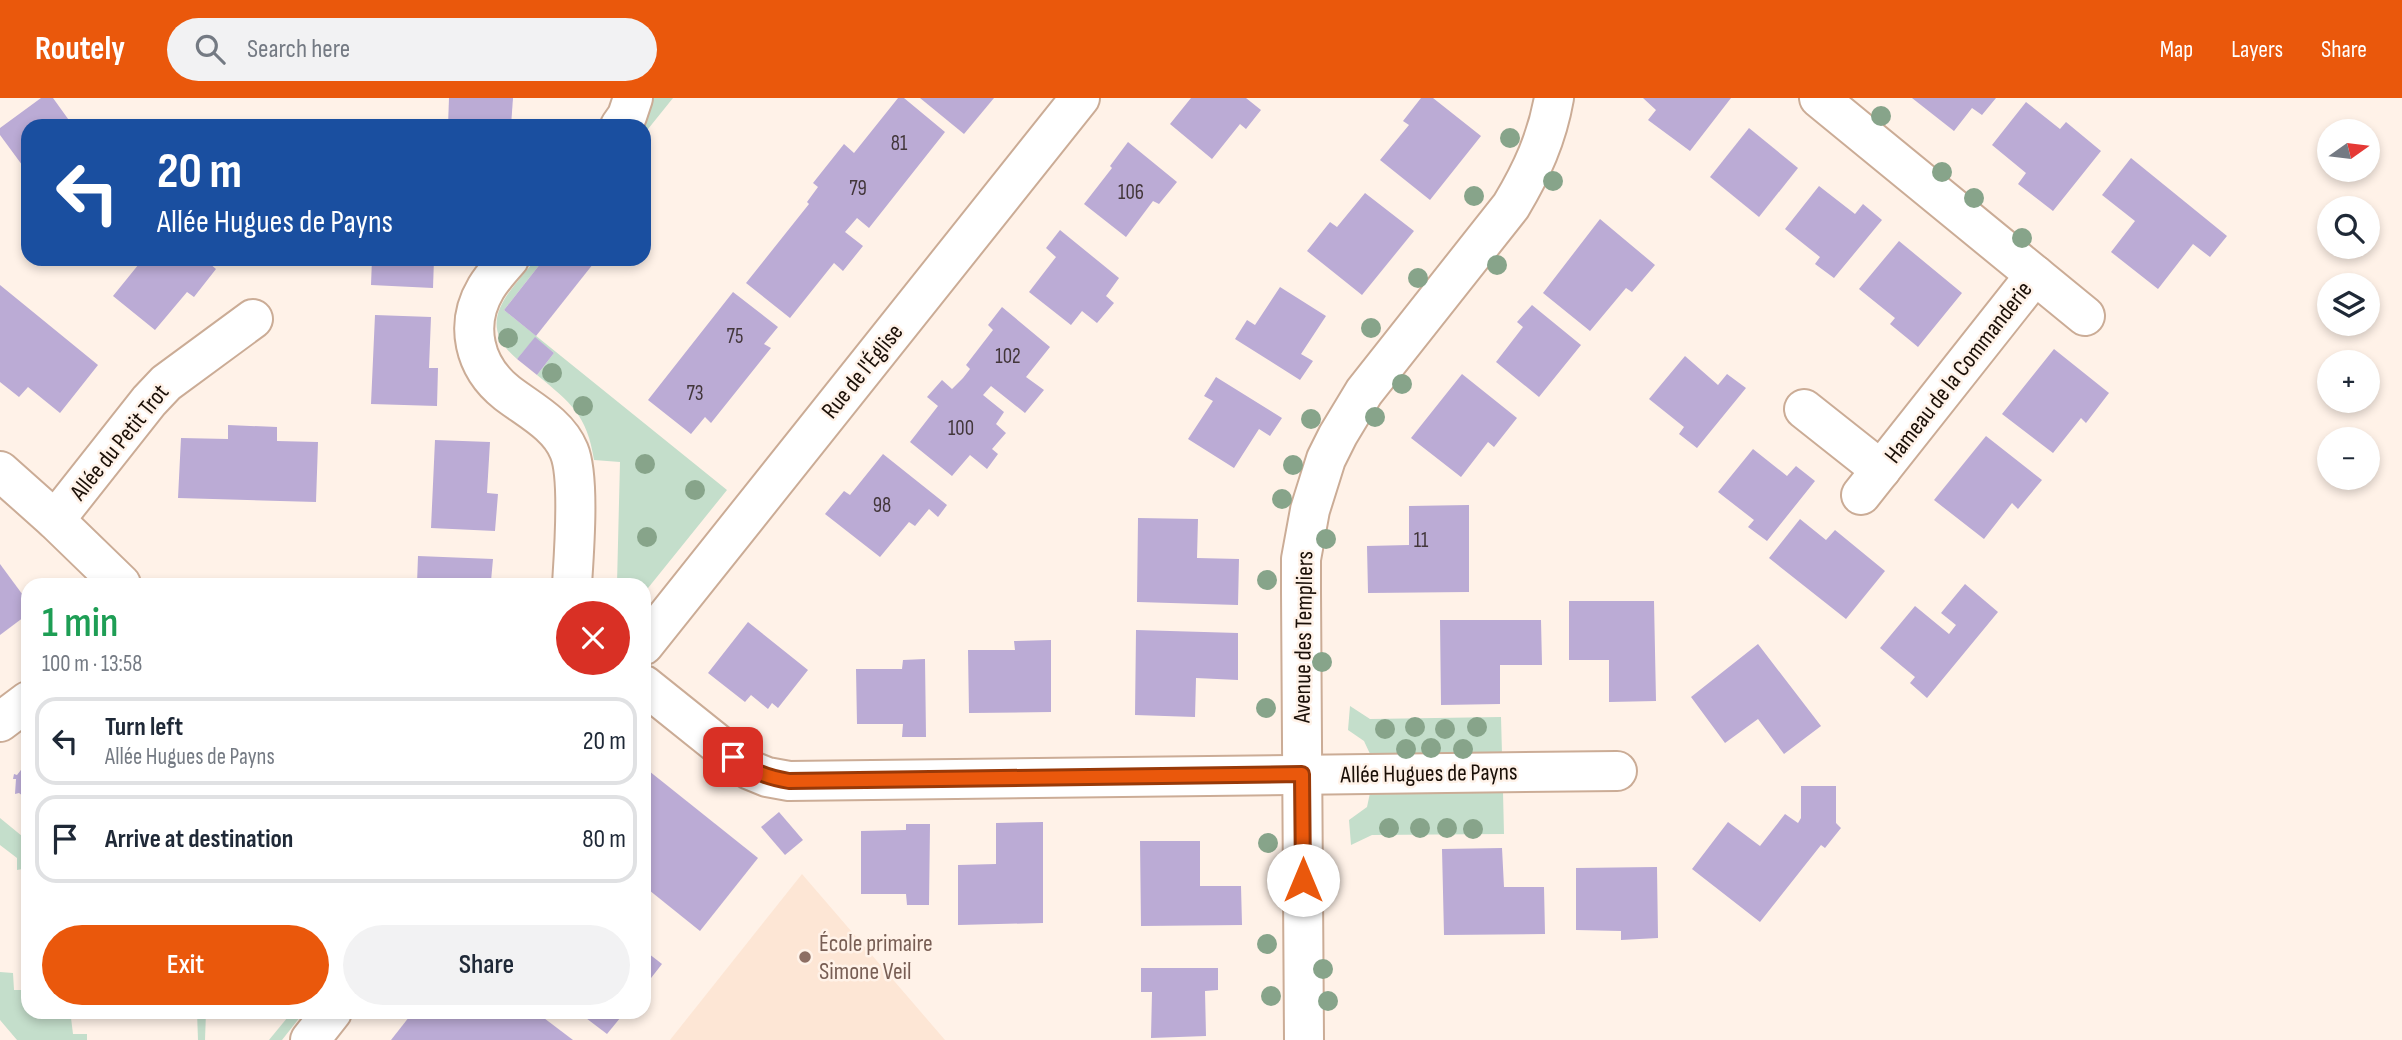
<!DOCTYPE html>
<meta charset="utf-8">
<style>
body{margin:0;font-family:"Sofia Sans Condensed",sans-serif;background:#f2f2f3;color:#1f2937;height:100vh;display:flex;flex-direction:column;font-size:26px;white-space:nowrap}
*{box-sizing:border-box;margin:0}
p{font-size:23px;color:#747a83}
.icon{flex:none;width:38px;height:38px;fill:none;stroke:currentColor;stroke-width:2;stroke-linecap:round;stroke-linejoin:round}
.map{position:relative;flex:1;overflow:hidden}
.drawer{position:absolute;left:21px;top:480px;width:630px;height:441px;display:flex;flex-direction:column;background:#fff;border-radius:21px;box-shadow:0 4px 10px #0003}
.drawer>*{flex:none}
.top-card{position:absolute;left:21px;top:21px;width:630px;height:147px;border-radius:21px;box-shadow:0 4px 10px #0003;background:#1a4fa0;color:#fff;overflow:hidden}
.needle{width:46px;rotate:76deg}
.tools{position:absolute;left:2317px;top:21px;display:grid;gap:14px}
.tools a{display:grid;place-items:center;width:63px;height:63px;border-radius:50%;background:#fff;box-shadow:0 4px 10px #0003;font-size:35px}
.pin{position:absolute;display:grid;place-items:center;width:60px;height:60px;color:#fff;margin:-30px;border-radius:14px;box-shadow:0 4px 10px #0006}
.me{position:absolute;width:77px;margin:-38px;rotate:0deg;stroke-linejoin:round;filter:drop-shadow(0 0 5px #0008)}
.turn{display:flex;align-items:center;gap:24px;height:147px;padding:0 21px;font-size:32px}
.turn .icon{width:91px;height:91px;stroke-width:2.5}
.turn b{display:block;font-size:49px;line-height:60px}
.round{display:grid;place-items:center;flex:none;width:74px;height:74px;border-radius:37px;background:#f2f2f3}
.summary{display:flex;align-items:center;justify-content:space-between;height:119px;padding:0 21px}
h1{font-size:42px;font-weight:600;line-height:52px;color:#1e9e55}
.action{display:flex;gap:14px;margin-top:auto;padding:14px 21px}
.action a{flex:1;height:80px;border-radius:42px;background:#ea580c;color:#fff;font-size:28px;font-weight:600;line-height:80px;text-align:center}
.action a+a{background:#f2f2f3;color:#1f2937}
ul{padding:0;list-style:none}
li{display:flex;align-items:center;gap:21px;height:88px;margin:0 14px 10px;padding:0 7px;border:4px solid #e0e1e3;border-radius:21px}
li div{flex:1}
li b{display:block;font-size:26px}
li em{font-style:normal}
header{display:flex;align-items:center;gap:42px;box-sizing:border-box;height:98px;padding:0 35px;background:#ea580c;color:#fff}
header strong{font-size:33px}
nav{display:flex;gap:38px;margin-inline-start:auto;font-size:24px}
.search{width:490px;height:63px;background:#f2f2f3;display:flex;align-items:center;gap:18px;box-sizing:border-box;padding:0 24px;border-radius:38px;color:#747a83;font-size:26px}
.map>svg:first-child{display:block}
.built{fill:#fde6d5}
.green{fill:#c4decb}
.building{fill:#bbabd5}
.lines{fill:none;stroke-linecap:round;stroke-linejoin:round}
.minor-casing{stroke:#cbac96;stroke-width:42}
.tertiary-casing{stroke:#cbac96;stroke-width:42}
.minor{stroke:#fff;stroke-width:38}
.tertiary{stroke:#fff;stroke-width:38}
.tree{fill:#87a48a}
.route-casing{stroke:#983908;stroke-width:18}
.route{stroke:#ea580c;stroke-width:12}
.education-dot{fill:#8d6e63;stroke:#fff2e8;stroke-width:2.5}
.labels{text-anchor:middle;stroke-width:5;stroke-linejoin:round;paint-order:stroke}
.number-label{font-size:21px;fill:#42363a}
.street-label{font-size:24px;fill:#1a0f07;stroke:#fff2e8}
.education-label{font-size:24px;fill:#785e54;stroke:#fff2e8;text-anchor:start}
</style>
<header>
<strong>Routely</strong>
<div class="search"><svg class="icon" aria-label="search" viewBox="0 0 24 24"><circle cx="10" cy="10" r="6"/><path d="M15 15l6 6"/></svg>Search here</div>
<nav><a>Map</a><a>Layers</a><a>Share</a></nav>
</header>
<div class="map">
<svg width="2402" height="942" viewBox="0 0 2402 942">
<rect width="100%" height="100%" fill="#fff2e8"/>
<polygon class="built" points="802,776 945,942 670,942"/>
<g class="green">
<polygon points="653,0 673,0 644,36 644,28 641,28"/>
<path d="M536,161h8l-40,51 223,180 -83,103v-9h-27l3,-122 -26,-2c-7,-45 -23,-57 -57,-85l17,-22 -19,-15 -18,21c-44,-37 -7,-67 19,-100z"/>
<polygon points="1350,608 1370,621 1501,619 1502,656 1371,658 1364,643 1348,632"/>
<polygon points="1503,694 1504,736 1372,737 1351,747 1349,722 1367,709 1370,695"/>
<polygon points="0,720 28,743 28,770 17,772 17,760 0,747"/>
<polygon points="0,874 13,875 14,892 28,892 28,914 52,914 53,921 71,920 73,936 87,936 87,942 17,942 0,922"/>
<polygon points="197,914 206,914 205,942 198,942"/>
<polygon points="292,914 304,914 282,942 269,942"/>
</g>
<g class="building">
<polygon points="41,0 53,0 71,25 67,28 28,28 28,75 0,37 0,30"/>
<polygon points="449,0 513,0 511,28 448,28"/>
<polygon points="898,0 904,0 945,34 869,130 857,120 845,134 863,148 843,173 834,165 790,220 746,185 809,106 807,104 818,89 813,85 844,46 854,55"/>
<polygon points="920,0 994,0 964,36"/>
<polygon points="1191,0 1246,0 1261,12 1246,31 1240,26 1212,61 1170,26"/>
<polygon points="1421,0 1433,0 1481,38 1430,102 1380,62 1409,27 1403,23"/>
<polygon points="1643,0 1731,0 1690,53 1648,22 1656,12"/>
<polygon points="1912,0 1996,0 1982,17 1972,10 1954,33"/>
<polygon points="2026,4 2060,31 2066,24 2101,53 2053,113 2018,86 2026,75 1992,47"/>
<polygon points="1749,30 1798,70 1759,119 1710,79"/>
<polygon points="1128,44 1177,84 1159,106 1153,103 1126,139 1084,106 1112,70 1110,68"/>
<polygon points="2131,60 2227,138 2210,159 2193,146 2158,191 2111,154 2135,123 2102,97"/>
<polygon points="1819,88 1855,116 1863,106 1882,122 1834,180 1815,166 1820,159 1785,131"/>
<polygon points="1365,95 1414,133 1362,197 1307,153 1330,124 1337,129"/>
<polygon points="1600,121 1655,167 1632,194 1626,190 1590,233 1543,195"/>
<polygon points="1060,132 1119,180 1106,198 1114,205 1097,225 1082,213 1071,227 1029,194 1056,159 1046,150"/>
<polygon points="1899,143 1962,195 1918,249 1890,226 1895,220 1859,191"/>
<polygon points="143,161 204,161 216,171 194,199 187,194 155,232 113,198"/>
<polygon points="372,161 434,161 433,190 371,187"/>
<polygon points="544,161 597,161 536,238 504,212"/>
<polygon points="0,187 98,267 60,315 28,289 19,299 0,284"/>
<polygon points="1280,189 1326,218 1301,256 1313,263 1300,282 1235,241 1247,222 1255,227"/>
<polygon points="733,194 778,229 764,246 771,250 711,325 705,319 691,336 648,302"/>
<polygon points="1532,207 1581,247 1539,299 1496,264 1523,229 1517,224"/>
<polygon points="1002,209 1050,249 1026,279 1044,292 1025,315 991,288 983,297 1004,314 996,326 1006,335 992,351 998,356 987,371 970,357 952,378 910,344 938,308 927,299 942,282 952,291 963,280 970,271 966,267 993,232 988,227"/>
<polygon points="375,217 431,219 429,270 438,270 437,308 371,306"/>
<polygon points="535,239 554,255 537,277 517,261"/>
<polygon points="2054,251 2109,295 2086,325 2081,320 2053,355 2002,316"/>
<polygon points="1685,258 1718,287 1727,276 1746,290 1697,350 1679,336 1684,329 1649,301"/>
<polygon points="1462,276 1517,320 1494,349 1488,344 1461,379 1411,340"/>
<polygon points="1216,279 1282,320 1270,338 1259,331 1234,370 1188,341 1213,303 1204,298"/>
<polygon points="228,327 277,329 277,343 318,344 316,404 178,400 181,340 228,341"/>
<polygon points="1986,338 2042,382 2018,411 2012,405 1984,441 1934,402"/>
<polygon points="435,342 490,344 487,395 498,396 495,433 431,430"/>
<polygon points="1753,351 1787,378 1796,368 1815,383 1767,443 1748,429 1754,422 1718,394"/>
<polygon points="883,356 947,407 938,419 929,411 915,428 909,424 880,459 825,416 844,393 850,397"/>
<polygon points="1469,407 1469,494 1368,495 1367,448 1409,447 1409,408"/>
<polygon points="1138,420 1198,421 1197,460 1239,461 1238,507 1137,504"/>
<polygon points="1800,421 1826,442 1835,432 1885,473 1846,521 1769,460"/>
<polygon points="418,458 493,461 491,483 477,483 477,486 417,486"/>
<polygon points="0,466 28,504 28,516 0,537"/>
<polygon points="1965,486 1998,514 1927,600 1910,585 1915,579 1880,550 1915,508 1949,536 1956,527 1941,515"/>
<polygon points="1569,503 1654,503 1656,603 1609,604 1609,562 1569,562"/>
<polygon points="1440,522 1541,522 1542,567 1500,567 1500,606 1441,607"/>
<polygon points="748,524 808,572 778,610 772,605 768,611 751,597 745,604 708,575"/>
<polygon points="1136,532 1238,535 1238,582 1196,580 1195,619 1135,617"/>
<polygon points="1051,542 1051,614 969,615 968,552 1015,552 1014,543"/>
<polygon points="1758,546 1821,628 1784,656 1758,621 1725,645 1691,599"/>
<polygon points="925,561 926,639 902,639 903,626 857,626 856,571 902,571 903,562"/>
<polygon points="28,663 28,702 19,695 15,696 16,681 13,681 14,676 17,677"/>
<polygon points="644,669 758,760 700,833 644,788"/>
<polygon points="1801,688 1836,688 1836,725 1841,730 1825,750 1821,747 1760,824 1692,771 1728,724 1760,748 1785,716 1798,725 1801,720"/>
<polygon points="779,714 803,742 785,757 761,729"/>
<polygon points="1043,724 1043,825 958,827 958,767 996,766 996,725"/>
<polygon points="906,726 930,726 929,807 907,807 906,796 861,796 861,733 906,732"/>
<polygon points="1140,743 1200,743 1200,788 1241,788 1242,827 1141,828"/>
<polygon points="1502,750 1504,789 1544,789 1545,836 1444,837 1442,751"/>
<polygon points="1657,769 1658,840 1621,842 1621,833 1576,832 1576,770"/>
<polygon points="644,852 662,866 644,889"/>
<polygon points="1141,870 1218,870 1218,892 1205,893 1206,938 1151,940 1152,894 1141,894"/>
<polygon points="413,914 536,914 573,942 391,942"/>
<polygon points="578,914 625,914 607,936"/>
</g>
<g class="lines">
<defs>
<g id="minor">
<polyline points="1819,0 2085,218"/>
<polyline points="620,28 627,18 633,0"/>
<path d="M509,161c-8,9 -17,19 -23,29 -22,37 -12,79 21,105 22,17 51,31 62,58 11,26 5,102 3,133"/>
<polyline points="1804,311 1881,372"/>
<polyline points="0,373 55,422 121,486"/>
<polyline points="1861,397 2035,177"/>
<polyline points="55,422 149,303 166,285 253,221"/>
<polyline points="644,587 750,672 767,679 789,683 1617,673"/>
<polyline points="0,624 28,603"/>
<path d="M1304,942l-3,-448v-33l9,-49 16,-51 12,-24 26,-43 147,-186c21,-35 36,-68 43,-108"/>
</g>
<g id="tertiary">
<polyline points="644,547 1080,0"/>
<polyline points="310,942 332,914"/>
</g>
</defs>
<use href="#minor" class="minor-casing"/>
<use href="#tertiary" class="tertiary-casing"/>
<use href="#minor" class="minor"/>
<use href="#tertiary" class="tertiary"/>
</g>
<g class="tree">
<circle cx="1881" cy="18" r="10"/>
<circle cx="1510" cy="40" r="10"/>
<circle cx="1942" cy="74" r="10"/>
<circle cx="1553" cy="83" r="10"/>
<circle cx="1474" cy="98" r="10"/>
<circle cx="1974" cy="100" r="10"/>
<circle cx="2022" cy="140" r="10"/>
<circle cx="1497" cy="167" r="10"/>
<circle cx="1418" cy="180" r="10"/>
<circle cx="1371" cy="230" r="10"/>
<circle cx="508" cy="240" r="10"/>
<circle cx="552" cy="275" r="10"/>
<circle cx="1402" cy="286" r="10"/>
<circle cx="583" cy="308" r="10"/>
<circle cx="1375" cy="319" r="10"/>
<circle cx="1311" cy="321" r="10"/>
<circle cx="645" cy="366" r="10"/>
<circle cx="1293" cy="367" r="10"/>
<circle cx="695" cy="392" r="10"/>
<circle cx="1282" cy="401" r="10"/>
<circle cx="647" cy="439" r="10"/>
<circle cx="1326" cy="441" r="10"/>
<circle cx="1267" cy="482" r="10"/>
<circle cx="1322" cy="564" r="10"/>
<circle cx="1266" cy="610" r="10"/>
<circle cx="1415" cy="629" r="10"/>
<circle cx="1477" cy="629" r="10"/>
<circle cx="1385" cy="631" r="10"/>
<circle cx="1445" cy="631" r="10"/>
<circle cx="1431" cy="650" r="10"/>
<circle cx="1406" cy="651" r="10"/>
<circle cx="1463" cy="651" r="10"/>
<circle cx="1389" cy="730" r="10"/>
<circle cx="1420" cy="730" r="10"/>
<circle cx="1447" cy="730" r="10"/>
<circle cx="1473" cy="731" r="10"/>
<circle cx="1268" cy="745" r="10"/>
<circle cx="1267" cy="846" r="10"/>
<circle cx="1323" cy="871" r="10"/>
<circle cx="1271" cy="898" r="10"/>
<circle cx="1328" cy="903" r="10"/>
</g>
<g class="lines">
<defs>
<path id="route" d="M733,659c18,14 33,20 56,24l513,-7 1,106"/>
</defs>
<use href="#route" class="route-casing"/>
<use href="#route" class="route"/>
</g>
<circle class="education-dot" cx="805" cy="859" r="7"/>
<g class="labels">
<g class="number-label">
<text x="899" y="52">81</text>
<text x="858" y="97">79</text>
<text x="1131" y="101">106</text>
<text x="735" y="245">75</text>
<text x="1008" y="265">102</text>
<text x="695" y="302">73</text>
<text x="961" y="337">100</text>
<text x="882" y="414">98</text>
<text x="1421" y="449">11</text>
</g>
<g class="street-label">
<text transform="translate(862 273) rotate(-51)" y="8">Rue de l'Église</text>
<text transform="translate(1958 274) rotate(-52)" y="8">Hameau de la Commanderie</text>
<text transform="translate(119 344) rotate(-51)" y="8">Allée du Petit Trot</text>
<text transform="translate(1303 539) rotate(-89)" y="8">Avenue des Templiers</text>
<text transform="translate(1429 675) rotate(-1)" y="8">Allée Hugues de Payns</text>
</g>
<g class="education-label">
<text x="819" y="853">École primaire<tspan x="819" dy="28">Simone Veil</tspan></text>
</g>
</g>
</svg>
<div class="tools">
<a><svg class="needle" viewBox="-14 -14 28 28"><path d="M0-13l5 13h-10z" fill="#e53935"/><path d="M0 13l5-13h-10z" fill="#747a83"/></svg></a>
<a><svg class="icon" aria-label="search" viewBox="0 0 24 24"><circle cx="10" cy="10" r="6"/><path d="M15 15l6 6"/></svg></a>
<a><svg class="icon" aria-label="layers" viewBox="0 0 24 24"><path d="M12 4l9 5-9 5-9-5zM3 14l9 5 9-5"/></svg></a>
<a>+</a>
<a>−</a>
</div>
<div class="pin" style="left:733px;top:659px;background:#d93025"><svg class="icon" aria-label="arrive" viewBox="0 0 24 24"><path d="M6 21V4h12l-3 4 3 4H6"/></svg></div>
<svg class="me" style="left:1303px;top:782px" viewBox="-20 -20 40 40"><circle r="19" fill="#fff"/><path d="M0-13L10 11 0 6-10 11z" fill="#ea580c"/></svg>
<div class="top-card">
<div class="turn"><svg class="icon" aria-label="left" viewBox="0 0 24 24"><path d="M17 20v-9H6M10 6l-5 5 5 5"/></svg><div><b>20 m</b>Allée Hugues de Payns</div></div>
</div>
<section class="drawer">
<div class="summary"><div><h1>1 min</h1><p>100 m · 13:58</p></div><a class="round" style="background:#d93025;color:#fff"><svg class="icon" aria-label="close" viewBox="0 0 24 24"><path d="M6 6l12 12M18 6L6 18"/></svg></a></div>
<ul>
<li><svg class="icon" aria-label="left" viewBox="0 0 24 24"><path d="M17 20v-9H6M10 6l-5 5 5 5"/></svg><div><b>Turn left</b><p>Allée Hugues de Payns</p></div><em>20 m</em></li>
<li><svg class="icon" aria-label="arrive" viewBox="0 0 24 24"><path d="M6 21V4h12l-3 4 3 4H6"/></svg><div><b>Arrive at destination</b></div><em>80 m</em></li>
</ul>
<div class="action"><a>Exit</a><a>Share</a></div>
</section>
</div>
